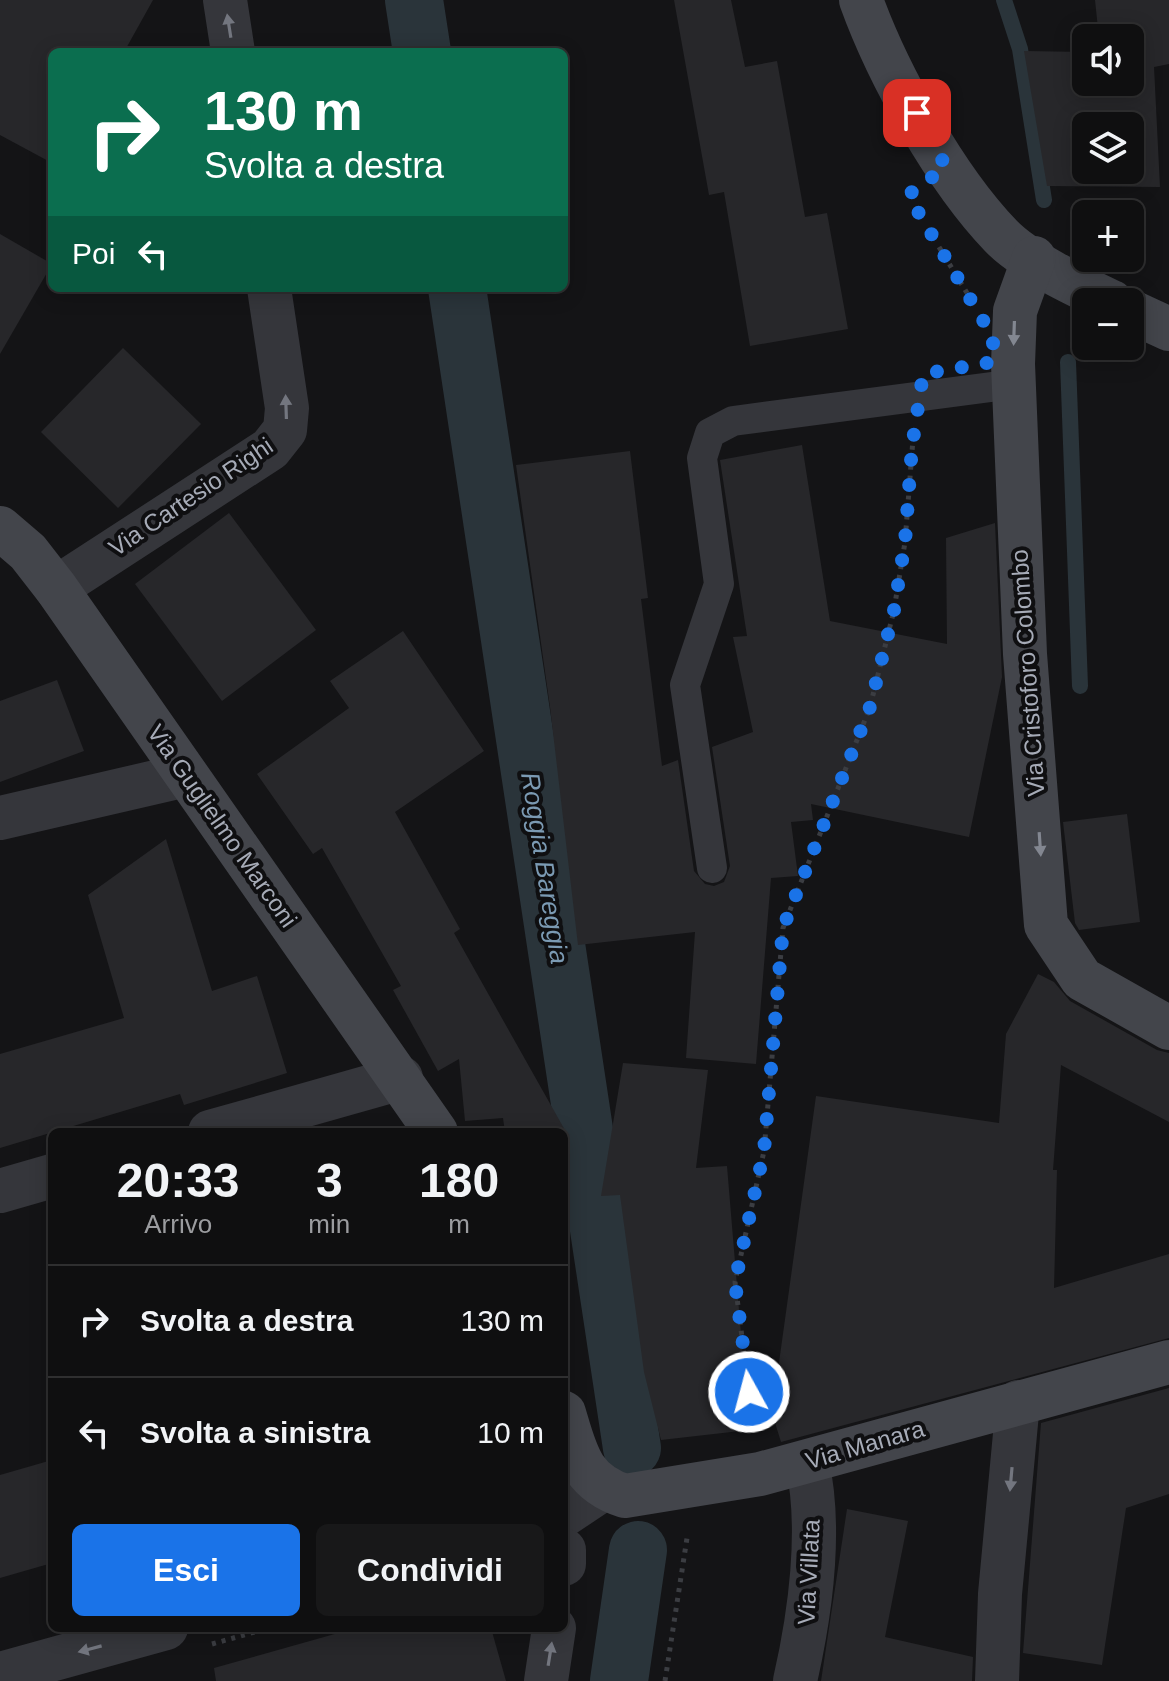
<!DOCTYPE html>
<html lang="it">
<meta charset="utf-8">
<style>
body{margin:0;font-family:Helvetica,sans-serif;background:#181819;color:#f1f3f6;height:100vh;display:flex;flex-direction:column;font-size:30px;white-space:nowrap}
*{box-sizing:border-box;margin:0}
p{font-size:26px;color:#9b9c9f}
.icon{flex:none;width:44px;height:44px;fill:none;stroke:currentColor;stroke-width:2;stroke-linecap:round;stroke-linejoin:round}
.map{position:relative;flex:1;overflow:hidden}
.panel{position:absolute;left:48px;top:1128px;width:520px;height:504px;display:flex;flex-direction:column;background:#0f0f10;border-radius:12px;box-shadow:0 4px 20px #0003,0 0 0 2px #2f2f30}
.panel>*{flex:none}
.guide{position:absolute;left:48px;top:48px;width:520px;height:244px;border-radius:12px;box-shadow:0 4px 20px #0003,0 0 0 2px #2f2f30;background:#0b6e4f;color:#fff;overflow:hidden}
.tools{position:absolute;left:1072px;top:24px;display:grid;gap:16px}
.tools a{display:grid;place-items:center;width:72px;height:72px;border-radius:12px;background:#0f0f10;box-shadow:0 4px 20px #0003,0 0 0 2px #2f2f30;font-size:40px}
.pin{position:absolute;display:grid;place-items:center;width:68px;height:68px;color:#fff;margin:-34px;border-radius:16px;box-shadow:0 4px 12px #0006}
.me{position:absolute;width:88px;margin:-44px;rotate:353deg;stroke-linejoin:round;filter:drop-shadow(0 0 6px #0008)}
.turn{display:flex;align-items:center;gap:28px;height:168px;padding:0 24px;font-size:36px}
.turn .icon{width:104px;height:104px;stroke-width:2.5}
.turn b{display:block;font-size:56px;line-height:68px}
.then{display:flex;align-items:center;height:76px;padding:0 24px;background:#0003;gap:16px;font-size:30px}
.eta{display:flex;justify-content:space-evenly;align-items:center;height:136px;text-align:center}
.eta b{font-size:48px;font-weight:800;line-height:56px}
.button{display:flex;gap:16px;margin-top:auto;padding:16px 24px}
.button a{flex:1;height:92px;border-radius:12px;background:#1a73e8;color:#fff;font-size:32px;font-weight:800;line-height:92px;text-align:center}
.button a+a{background:#181819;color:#f1f3f6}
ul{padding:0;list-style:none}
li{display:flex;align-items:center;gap:24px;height:112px;padding:0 24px;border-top:2px solid #2f2f30}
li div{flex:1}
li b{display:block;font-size:30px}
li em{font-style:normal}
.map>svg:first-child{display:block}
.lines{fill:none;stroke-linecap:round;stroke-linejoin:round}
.stream{stroke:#2a343a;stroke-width:16}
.canal{stroke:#2a343a;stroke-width:58}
.building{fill:#27272a;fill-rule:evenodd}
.path{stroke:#3b3d42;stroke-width:5;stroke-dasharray:4 6;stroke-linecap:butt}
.lane{stroke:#35363b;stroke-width:30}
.street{stroke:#35363b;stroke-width:44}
.secondary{stroke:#43454b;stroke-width:44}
.oneway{fill:#73767f}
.oneway2{fill:#838791}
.route{stroke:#1a73e8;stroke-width:14;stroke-dasharray:0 25.2}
.labels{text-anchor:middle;stroke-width:8;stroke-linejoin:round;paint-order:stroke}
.street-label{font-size:24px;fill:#a6abb7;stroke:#0f0f11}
.water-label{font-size:26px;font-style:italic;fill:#7b9ab3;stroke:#0f0f11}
</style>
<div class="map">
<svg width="1169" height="1681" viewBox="0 0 1169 1681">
<rect width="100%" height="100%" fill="#141416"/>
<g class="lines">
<g class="stream">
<polyline points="1004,0 1020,49 1044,200"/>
<polyline points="1068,362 1080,686"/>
</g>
<g class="canal">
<polyline points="414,0 422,52"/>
<polyline points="457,288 632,1448"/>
<polyline points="619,1681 638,1550"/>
</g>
</g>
<g class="building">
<polygon points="0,0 153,0 124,52 52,52 52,163 0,135"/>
<polygon points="674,0 731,0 745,67 777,61 805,217 827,213 848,329 750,346 724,192 709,195"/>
<path d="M1095,0h74v64l-15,3 6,120 -113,-1 -23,-135 62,1v30h44v-44h-31zM1086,126h44v44h-44z"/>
<polygon points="0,234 52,264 0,354"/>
<polygon points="123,348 201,424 118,508 41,432"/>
<polygon points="802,445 830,621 947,644 946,538 995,523 1002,677 969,837 811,804 813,820 791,822 798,876 771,878 756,1064 686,1058 695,932 578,945 550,707 516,465 630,451 648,598 641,599 662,766 678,760 694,871 705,884 714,886 724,882 730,866 712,747 753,732 733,637 747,636 720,460"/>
<polygon points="229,513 316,630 222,701 135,584"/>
<polygon points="403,631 484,751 395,812 460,929 454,933 566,1132 505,1132 503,1118 465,1121 459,1059 438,1071 393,990 401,986 322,848 313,854 257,774 349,708 330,681"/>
<polygon points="57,680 84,751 0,782 0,701"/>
<polygon points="1127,814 1140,922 1079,930 1075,923 1063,822"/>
<polygon points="166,839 212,991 257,976 287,1073 184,1105 180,1094 0,1148 0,1054 124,1018 88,895"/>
<polygon points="1038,974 1054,982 1070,1001 1157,1050 1169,1053 1169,1122 1061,1065 1053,1170 1057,1170 1054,1288 1169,1254 1169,1338 781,1442 772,1413 816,1096 999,1123 1006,1034"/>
<polygon points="623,1063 708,1070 696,1168 727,1166 749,1430 661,1440 644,1372 620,1195 601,1196"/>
<polygon points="1169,1388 1169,1494 1126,1508 1102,1665 1023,1653 1041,1423"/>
<polygon points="52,1460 52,1563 0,1578 0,1475"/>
<polygon points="847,1509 908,1521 885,1637 973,1657 972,1681 821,1681"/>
<polygon points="356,1628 491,1628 506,1681 216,1681 214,1668"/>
</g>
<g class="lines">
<g class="path">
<polyline points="939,247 967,293"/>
<polyline points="753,1424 735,1282 764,1151 783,928 870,707 894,610 905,542 913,439"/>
<polyline points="212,1644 269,1628"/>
<polyline points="665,1681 687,1538"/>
</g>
<polyline class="lane" points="712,868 685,685 719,584 702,458 710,433 733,421 1014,384"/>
<g class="street">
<polyline points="225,0 233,52"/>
<polyline points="56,588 270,449 285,430 287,408 269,288"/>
<polyline points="0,818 186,775"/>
<polyline points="210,1132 401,1078"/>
<polyline points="0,1191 52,1176"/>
<polyline points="564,1515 603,1489"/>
<polyline points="564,1550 564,1564"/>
<polyline points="0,1674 166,1628"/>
<polyline points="546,1681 554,1628"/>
<path d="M795,1681c15,-66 27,-152 12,-219"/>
<polyline points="997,1681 1000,1594 1018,1402"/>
</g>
<g class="secondary">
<path d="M861,0c27,75 85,179 140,236 25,26 79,51 111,66"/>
<polyline points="1034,258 1015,311 1013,364 1025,654 1046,925 1082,979 1169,1028"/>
<polyline points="1130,311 1169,329"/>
<polyline points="0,528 28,552 56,588 436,1132"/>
<path d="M564,1413c12,40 17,69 61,83l135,-22 409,-112"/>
</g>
</g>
<defs><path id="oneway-solid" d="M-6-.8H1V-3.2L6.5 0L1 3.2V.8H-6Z" transform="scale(2)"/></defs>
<g class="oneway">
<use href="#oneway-solid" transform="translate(229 26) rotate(-99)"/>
<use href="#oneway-solid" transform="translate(286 407) rotate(-92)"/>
<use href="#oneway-solid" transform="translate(1011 1479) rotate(95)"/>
<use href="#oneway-solid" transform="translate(90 1649) rotate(165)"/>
<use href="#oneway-solid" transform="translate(550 1654) rotate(-81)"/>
</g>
<g class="oneway2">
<use href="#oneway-solid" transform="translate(1014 333) rotate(92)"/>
<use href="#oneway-solid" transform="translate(1040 844) rotate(86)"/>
</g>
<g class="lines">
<polyline class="route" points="749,1392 735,1282 764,1151 783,928 870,707 894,610 905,542 912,447 923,374 993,362 993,337 908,195 946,167 917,113"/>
</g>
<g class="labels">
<g class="street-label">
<text transform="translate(191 497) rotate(-34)" y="8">Via Cartesio Righi</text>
<text transform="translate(1028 673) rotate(-94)" y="8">Via Cristoforo Colombo</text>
<text transform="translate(222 826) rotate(55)" y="8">Via Guglielmo Marconi</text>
<text transform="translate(865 1445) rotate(-16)" y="8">Via Manara</text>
<text transform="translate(809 1572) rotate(-87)" y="8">Via Villata</text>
</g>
<g class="water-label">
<text transform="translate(545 868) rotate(81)" y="9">Roggia Bareggia</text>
</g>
</g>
</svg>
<div class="tools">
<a><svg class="icon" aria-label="sound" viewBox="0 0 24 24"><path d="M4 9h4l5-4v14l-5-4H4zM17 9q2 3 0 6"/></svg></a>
<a><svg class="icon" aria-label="layers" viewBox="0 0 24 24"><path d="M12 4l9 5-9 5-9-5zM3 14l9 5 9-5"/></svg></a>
<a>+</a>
<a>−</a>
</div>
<div class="pin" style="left:917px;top:113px;background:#d93025"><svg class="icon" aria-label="arrive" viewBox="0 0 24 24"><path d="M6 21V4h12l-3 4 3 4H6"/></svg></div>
<svg class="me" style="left:749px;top:1392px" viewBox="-20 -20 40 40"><circle r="17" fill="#1a73e8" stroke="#fff" stroke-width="3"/><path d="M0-11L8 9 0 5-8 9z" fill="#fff"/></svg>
<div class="guide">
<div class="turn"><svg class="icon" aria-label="right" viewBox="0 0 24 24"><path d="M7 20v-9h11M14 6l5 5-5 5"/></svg><div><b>130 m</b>Svolta a destra</div></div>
<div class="then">Poi<svg class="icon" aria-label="left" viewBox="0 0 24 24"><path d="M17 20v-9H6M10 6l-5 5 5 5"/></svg></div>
</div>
<section class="panel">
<div class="eta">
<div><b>20:33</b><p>Arrivo</p></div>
<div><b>3</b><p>min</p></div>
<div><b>180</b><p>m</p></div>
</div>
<ul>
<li><svg class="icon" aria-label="right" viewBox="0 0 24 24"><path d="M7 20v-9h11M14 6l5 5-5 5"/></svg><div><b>Svolta a destra</b></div><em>130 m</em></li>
<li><svg class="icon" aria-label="left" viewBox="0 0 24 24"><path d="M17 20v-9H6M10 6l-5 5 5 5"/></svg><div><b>Svolta a sinistra</b></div><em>10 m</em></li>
</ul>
<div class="button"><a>Esci</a><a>Condividi</a></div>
</section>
</div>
